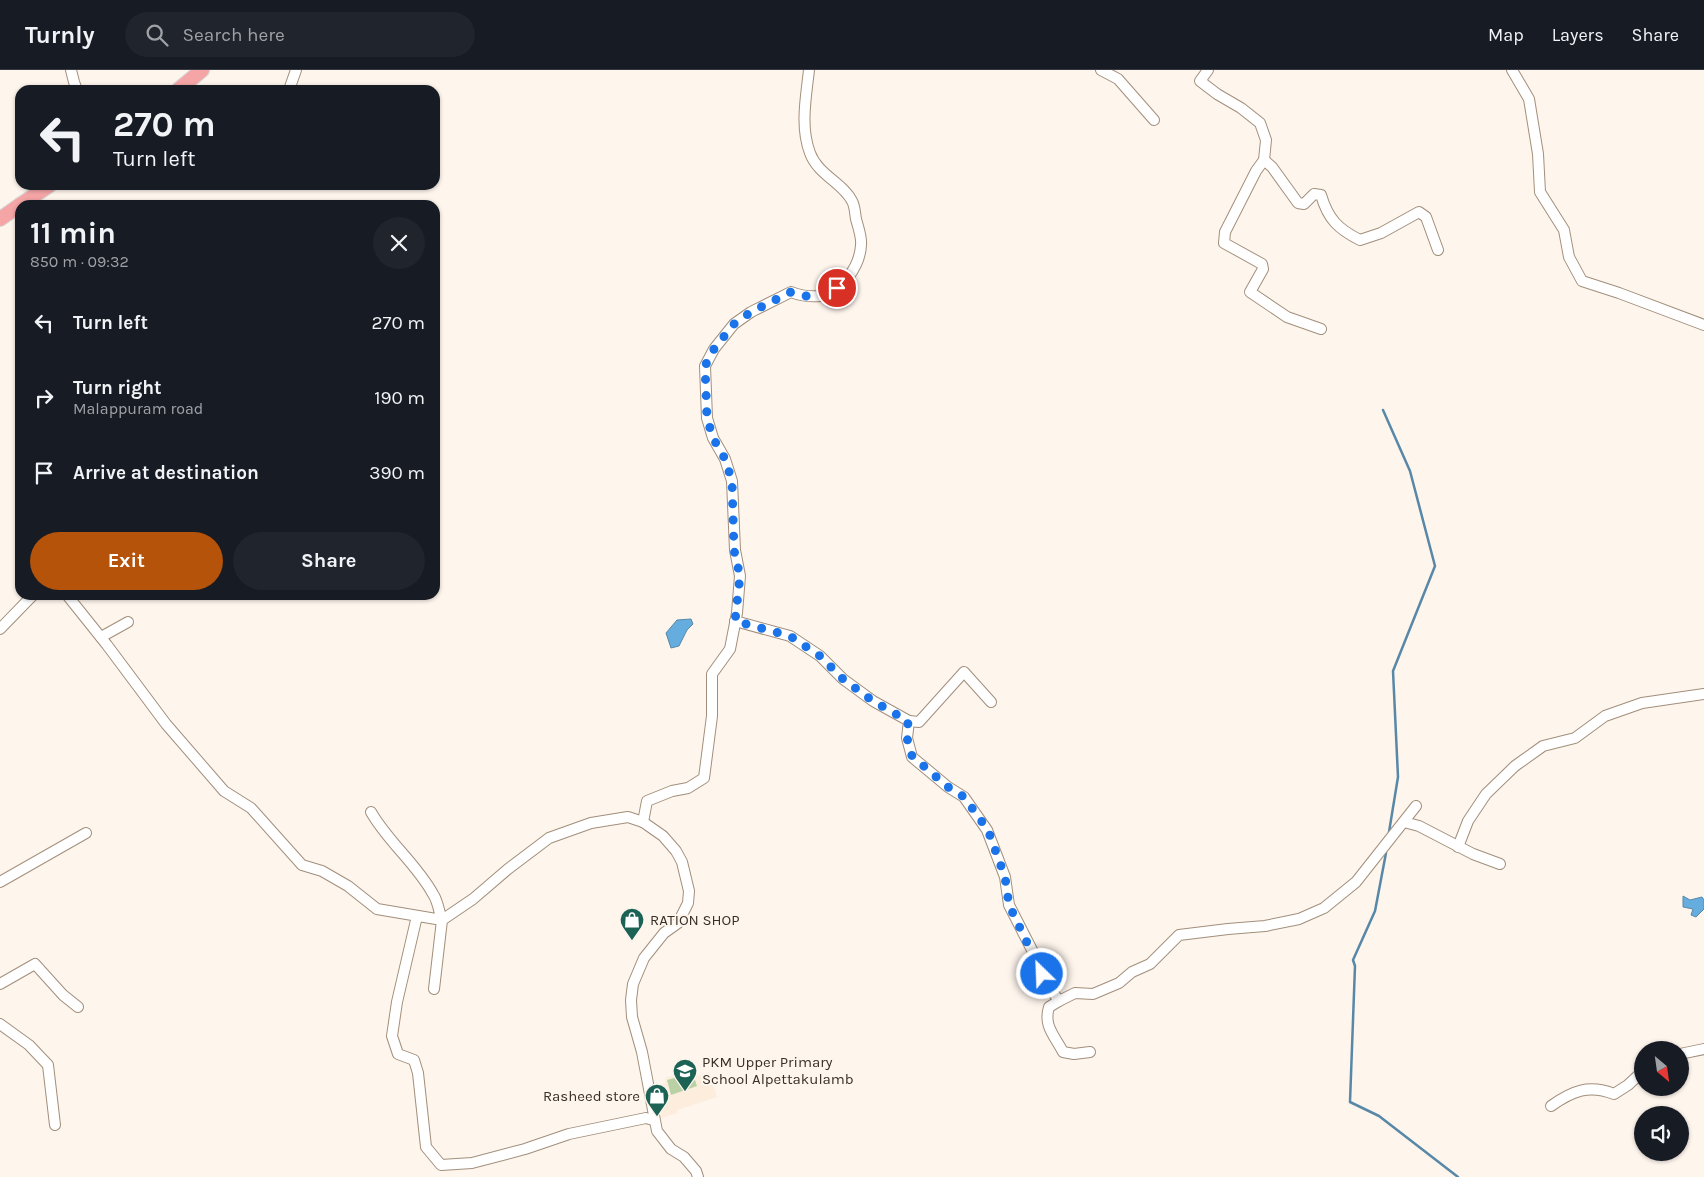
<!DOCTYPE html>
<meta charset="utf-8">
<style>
body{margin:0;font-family:Karla,sans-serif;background:#20242c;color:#f1f3f6;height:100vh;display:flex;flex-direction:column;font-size:19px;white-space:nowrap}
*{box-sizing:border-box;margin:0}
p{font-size:16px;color:#9ea1a6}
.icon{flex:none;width:28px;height:28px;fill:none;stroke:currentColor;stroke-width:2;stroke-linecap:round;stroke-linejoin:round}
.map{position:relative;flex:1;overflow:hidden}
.details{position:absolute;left:15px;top:130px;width:425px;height:400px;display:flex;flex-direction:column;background:#171b24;border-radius:15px;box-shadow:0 1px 4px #0004}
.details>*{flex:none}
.hud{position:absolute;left:15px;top:15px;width:425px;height:105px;border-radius:15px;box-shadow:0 1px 4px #0004;background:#171b24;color:#f1f3f6;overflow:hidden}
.needle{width:32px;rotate:151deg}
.fabs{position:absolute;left:1634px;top:971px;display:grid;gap:10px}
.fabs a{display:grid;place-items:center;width:55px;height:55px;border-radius:50%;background:#171b24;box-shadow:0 1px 4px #0004;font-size:25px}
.pin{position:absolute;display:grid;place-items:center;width:42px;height:42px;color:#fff;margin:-21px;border:2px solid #fff;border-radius:50%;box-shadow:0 1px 5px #0007}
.me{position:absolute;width:55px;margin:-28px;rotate:336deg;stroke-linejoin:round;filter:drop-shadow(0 0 4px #0008)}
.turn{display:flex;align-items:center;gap:18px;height:105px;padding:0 15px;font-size:22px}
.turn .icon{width:65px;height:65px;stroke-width:2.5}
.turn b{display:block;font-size:35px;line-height:42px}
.round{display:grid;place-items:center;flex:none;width:52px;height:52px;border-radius:26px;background:#20242c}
.head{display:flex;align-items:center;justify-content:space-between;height:85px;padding:0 15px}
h1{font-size:30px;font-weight:700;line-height:38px}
.button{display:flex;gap:10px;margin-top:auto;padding:10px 15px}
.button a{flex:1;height:58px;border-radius:30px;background:#b45309;color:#fff;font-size:20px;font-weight:700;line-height:58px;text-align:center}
.button a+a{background:#20242c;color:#f1f3f6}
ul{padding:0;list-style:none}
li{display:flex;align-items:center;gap:15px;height:75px;padding:0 15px}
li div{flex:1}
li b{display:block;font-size:19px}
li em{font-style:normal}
header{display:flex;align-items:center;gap:30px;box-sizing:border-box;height:70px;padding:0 25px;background:#171b24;border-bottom:1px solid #363941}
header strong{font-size:24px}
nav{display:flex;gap:28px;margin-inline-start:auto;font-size:18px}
.search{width:350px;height:45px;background:#20242c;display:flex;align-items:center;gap:12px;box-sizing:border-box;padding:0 18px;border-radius:28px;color:#9ea1a6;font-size:19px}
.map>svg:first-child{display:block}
.built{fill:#fdeddc}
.green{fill:#bad1a5}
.water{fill:#66addf;stroke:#5888a8}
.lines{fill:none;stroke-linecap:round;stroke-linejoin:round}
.stream{stroke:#5888a8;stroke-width:2.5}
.minor-casing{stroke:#a28f7b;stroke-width:12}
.major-casing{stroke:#d7d6d4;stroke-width:16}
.minor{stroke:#fff;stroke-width:10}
.major{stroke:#f5a5a6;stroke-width:14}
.route{stroke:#1a73e8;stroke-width:9;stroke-dasharray:0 16.2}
.labels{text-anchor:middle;stroke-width:4;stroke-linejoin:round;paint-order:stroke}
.poi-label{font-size:15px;fill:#383028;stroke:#fef5ed;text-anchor:start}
</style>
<header>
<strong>Turnly</strong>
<div class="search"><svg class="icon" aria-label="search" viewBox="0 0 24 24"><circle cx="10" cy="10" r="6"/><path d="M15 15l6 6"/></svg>Search here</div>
<nav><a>Map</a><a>Layers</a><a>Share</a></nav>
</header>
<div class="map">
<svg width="1704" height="1107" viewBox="0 0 1704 1107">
<rect width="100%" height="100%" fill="#fef5ed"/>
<polygon class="built" points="709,1002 717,1027 677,1040 677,1043 662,1048 653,1017 665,1013 665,1008 683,1003 688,1009"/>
<polygon class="green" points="682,1006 686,1013 695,1010 697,1016 671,1025 667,1010"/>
<g class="water">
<polygon points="691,549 693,554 687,560 679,576 671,578 666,563 677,550"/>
<polygon points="1683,826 1690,830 1702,827 1704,830 1704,839 1696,847 1691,845 1693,839 1683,837"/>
</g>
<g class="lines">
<g class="stream">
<polyline points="1383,340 1410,401 1435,496 1393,601 1398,707 1389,762"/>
<polyline points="1386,783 1375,841 1353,890 1355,896 1350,1032 1379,1046 1458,1107"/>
</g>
<defs>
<g id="minor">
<polyline points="71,0 74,12 77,20"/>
<polyline points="1101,0 1118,9 1154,50"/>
<polyline points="1208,0 1200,11 1217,24 1241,38 1260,53 1266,70 1264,90 1256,101 1225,162 1224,173 1262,194 1263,199 1250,222 1287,247 1321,259"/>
<polyline points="1512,0 1529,29 1538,84 1540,122 1564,160 1569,187 1582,211 1619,223 1704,255"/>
<polyline points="289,20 296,0"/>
<path d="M1264,90l8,7 26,36 6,1 10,-10 7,1c7,24 17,34 39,45l21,-7 38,-21 7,5 12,33"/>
<path d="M67,525l40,50 59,79 58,67 27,17 51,57 20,6 26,15 29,23 65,11c-3,-8 -4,-19 -9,-26 -17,-31 -45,-52 -62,-82"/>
<polyline points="735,551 790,566 820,586 843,609 873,631 909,651 907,668 912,687 948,717 964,727 987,760 1005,807 1009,835 1032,880 1035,890 1050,918 1059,931 1075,923 1093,924 1119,913 1132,902 1150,894 1179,865 1228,859 1265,856 1299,849 1324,838 1356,812 1416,736"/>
<polyline points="0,559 33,525"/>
<polyline points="101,567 128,552"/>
<polyline points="909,651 919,652 964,602 991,632"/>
<polyline points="1404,752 1419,756 1473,784 1500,794"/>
<polyline points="1458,777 1468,751 1486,724 1515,696 1543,676 1575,668 1605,646 1642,633 1704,624"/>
<polyline points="0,812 86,763"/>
<polyline points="417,846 397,932 392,966 398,984 414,990 418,1003 426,1077 441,1095 472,1093 525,1079 569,1064 646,1048 653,1050"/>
<polyline points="0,914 35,894 63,925 78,937"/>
<polyline points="434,919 442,850 473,829 508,799 549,768 591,753 628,747 643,752"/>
<path d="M1059,931l-10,6c-6,19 6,29 14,45l11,2 16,-2"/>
<polyline points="0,954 29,975 48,995 55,1055"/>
<polyline points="1680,984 1704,979"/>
<path d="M1551,1036c21,-15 38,-22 63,-12l14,-9 14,-13"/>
<path d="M698,1107l-2,-6 -12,-14 -13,-8 -14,-18 -15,-79 -10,-35 -1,-17 2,-16 11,-26 20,-25 14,-10 10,-20 1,-12 -7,-29 -6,-11 -13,-15 -20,-14 4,-21 25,-10 16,-3 16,-10 8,-62v-42l18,-25 7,-36 3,-37 -5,-26 -3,-69 -7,-22 -12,-21 -6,-20 -2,-52 9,-17 20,-25 17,-12 40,-20c10,4 19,5 30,4 21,-4 39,-30 40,-51 1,-8 -3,-18 -5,-26 -1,-5 -1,-13 -4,-18 -9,-18 -34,-26 -42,-48 -10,-26 -4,-56 -1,-83"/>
</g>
<g id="major">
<polyline points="178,20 202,0"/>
<polyline points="20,135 50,115"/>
<polyline points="0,149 20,135"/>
</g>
</defs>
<use href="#minor" class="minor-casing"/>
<use href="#major" class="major-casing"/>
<use href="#minor" class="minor"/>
<use href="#major" class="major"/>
</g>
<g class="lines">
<path class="route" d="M837,218c-18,9 -27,11 -46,4l-40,20 -17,12 -20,25 -9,17 2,52 6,20 12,21 7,22 2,69 6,26 -5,45 55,15 30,20 23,23 30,22 35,20 -1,17 5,18 36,31 16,10 24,33 17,47 4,28 33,69"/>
</g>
<defs>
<symbol id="shop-pin" viewBox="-11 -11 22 30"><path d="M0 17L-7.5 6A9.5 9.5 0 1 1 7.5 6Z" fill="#1c6356" stroke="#fef5ed"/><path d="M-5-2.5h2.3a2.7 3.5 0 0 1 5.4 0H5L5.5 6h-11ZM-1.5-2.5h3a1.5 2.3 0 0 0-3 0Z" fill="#fff"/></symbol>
<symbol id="school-pin" viewBox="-11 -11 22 30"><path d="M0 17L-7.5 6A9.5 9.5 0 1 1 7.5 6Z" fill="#1c6356" stroke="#fef5ed"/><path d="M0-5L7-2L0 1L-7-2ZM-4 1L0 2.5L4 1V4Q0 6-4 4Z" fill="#fff"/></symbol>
</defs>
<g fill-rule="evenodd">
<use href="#shop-pin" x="618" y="836" width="28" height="38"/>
<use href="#school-pin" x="671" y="987" width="28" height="38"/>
<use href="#shop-pin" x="643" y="1012" width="28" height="38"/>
</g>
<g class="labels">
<g class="poi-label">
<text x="650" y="855">RATION SHOP</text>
<text x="702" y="997">PKM Upper Primary<tspan x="702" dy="17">School Alpettakulamb</tspan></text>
<text x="640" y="1031" text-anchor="end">Rasheed store</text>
</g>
</g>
</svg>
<div class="fabs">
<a><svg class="needle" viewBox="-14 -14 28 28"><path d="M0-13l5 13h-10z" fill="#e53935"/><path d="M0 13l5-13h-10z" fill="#9ea1a6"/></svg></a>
<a><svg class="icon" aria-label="sound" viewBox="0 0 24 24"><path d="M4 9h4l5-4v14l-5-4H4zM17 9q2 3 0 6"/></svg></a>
</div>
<div class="pin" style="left:837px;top:218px;background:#d93025"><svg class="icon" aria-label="arrive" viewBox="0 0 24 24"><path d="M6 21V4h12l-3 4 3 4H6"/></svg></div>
<svg class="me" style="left:1042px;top:904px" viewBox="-20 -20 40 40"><circle r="17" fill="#1a73e8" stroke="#fff" stroke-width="3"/><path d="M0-11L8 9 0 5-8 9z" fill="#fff"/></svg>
<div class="hud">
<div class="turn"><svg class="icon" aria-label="left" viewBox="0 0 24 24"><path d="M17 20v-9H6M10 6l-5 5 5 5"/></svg><div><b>270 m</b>Turn left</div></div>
</div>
<section class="details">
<div class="head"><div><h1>11 min</h1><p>850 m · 09:32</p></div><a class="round"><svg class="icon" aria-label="close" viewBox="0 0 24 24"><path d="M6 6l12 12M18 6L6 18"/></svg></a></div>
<ul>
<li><svg class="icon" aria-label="left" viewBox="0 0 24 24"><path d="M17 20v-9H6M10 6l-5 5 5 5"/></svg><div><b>Turn left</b></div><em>270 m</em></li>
<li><svg class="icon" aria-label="right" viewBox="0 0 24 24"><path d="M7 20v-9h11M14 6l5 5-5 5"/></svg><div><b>Turn right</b><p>Malappuram road</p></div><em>190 m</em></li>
<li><svg class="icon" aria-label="arrive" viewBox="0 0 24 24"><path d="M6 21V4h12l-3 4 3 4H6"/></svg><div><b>Arrive at destination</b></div><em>390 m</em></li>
</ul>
<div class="button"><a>Exit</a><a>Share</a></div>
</section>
</div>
